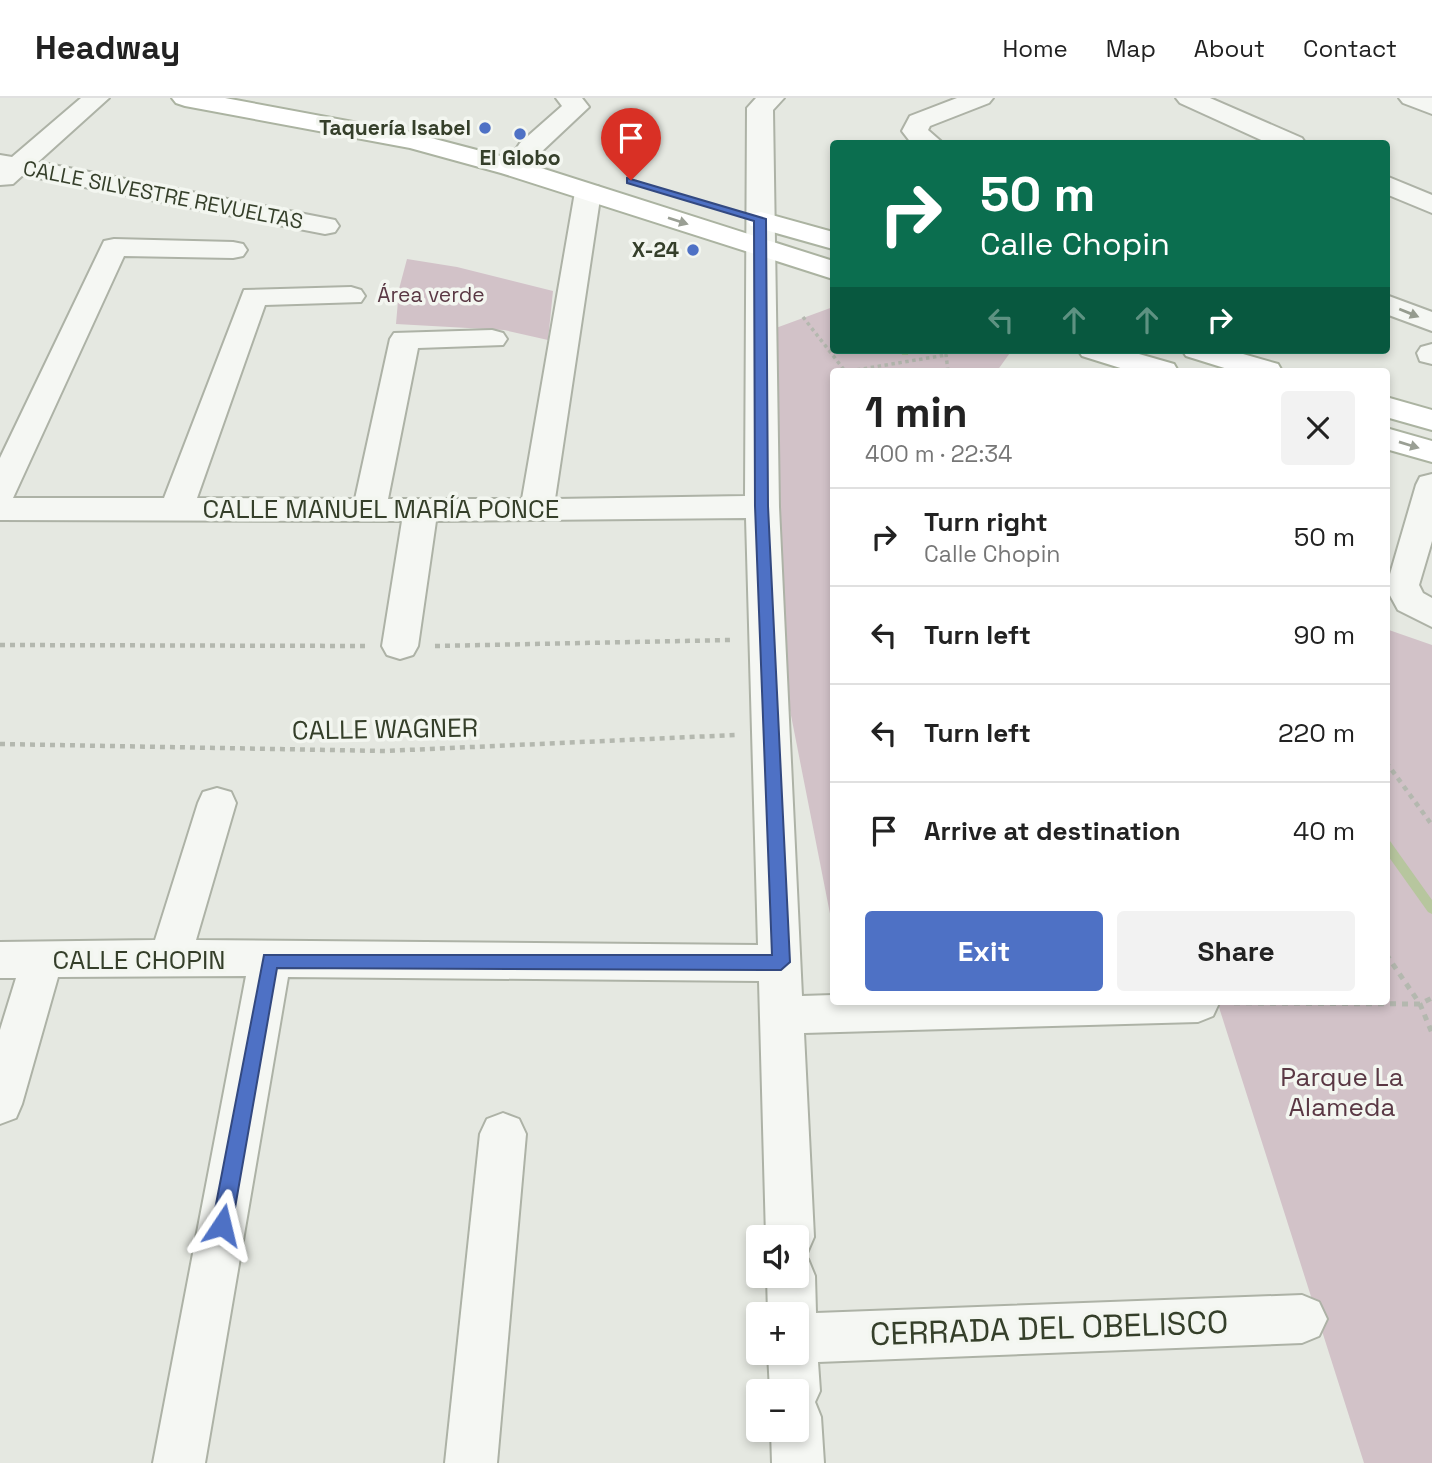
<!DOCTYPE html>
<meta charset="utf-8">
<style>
body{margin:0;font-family:"Space Grotesk",sans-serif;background:#f2f2f2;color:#222;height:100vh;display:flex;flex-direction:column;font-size:26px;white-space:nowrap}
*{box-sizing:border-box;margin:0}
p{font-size:23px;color:#767676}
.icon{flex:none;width:38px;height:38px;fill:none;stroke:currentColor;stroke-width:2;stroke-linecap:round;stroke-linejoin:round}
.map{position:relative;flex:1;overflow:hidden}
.side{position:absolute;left:830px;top:270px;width:560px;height:637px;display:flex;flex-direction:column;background:#fff;border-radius:7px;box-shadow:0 4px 10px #0003}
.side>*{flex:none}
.guide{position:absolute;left:830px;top:42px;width:560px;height:214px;border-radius:7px;box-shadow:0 4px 10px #0003;background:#0b6e4f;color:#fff;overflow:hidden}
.tools{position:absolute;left:746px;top:1127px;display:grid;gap:14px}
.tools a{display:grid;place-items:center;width:63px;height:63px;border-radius:7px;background:#fff;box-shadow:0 4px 10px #0003;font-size:35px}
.pin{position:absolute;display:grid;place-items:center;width:60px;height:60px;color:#fff;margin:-72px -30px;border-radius:50% 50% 50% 0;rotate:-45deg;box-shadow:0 0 7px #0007}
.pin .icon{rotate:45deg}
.me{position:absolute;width:77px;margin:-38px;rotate:10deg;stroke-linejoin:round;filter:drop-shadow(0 0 5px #0008)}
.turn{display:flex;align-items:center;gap:24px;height:147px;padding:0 35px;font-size:32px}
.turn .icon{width:91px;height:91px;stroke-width:2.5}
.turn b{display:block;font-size:49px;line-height:60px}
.lanes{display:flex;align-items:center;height:66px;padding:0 35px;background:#0003;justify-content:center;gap:35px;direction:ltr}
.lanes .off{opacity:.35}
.round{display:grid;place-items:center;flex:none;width:74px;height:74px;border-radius:7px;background:#f2f2f2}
.summary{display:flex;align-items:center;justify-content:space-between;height:119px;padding:0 35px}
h1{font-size:42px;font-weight:700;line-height:52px}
.primary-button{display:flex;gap:14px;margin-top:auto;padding:14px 35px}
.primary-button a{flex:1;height:80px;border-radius:7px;background:#4e71c5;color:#fff;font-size:28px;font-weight:700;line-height:80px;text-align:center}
.primary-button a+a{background:#f2f2f2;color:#222}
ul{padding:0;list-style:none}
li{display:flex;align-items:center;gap:21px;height:98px;padding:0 35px;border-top:2px solid #e0e0e0}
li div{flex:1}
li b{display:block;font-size:26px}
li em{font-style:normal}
header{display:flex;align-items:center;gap:42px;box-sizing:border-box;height:98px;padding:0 35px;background:#fff;border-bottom:2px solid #e0e0e0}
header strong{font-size:33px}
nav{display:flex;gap:38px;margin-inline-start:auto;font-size:24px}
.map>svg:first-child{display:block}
.green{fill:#d2c2c8}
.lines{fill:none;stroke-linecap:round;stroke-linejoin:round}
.stream{fill:#b7c69e;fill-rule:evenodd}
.minor-casing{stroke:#adb2a6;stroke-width:4}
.major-casing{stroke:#abb3a1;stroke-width:4}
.path-far2{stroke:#b4b8af;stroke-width:3.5;stroke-dasharray:3.5 3.5;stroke-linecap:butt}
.path-far1{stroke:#b4b8af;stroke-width:4.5;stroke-dasharray:5 5;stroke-linecap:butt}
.path{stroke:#b4b8af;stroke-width:5;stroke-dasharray:6 6;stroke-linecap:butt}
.minor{fill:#f5f7f3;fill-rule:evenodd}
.major{fill:#fff;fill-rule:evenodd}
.oneway{fill:#9a9f94}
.oneway2{fill:#959b8e}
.route{fill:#4e71c5;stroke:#334980;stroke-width:2}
.poi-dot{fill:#4e71c5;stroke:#f3f6f0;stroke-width:2.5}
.labels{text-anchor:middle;stroke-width:7;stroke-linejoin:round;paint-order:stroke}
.far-poi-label{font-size:21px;font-weight:bold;fill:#353f2a;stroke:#f3f6f0;text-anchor:end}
.far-street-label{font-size:21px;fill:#353f2a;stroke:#f3f6f0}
.far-park-label{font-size:21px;fill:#5a3844;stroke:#f3f6f0}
.street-label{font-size:26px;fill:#353f2a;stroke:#f3f6f0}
.park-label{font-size:26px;fill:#5a3844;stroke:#f3f6f0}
.near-street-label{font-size:32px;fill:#353f2a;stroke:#f3f6f0}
</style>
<header>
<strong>Headway</strong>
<nav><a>Home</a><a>Map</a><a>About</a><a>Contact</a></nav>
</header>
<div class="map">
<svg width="1432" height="1365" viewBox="0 0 1432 1365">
<rect width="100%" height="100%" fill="#e5e8e1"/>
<g class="green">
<polygon points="407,161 457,169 553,193 548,242 504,232 396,226 399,191"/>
<polygon points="833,209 833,252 1012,252 997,273 833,273 833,831 787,597 765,234"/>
<polygon points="1386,531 1432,547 1432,1365 1364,1365 1217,903 1386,903"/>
</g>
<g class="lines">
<g class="stream">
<polygon points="901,252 909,252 908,257 902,257"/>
<polygon points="1386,742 1390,743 1432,802 1432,816 1428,814 1386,755"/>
</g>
<defs>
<g id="minor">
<polygon points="81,0 109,0 38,64 325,120 335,122 339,128 335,134 325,136 23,77 13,86 0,87 0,57 12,59"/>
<polygon points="556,0 582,0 589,9 538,57 520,57 516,51 520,45 562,8"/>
<polygon points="756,0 784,0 773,12 779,409 802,898 833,897 833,903 1219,905 1213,918 1198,924 804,935 814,1139 807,1155 800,1158 808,1161 815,1178 816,1215 1302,1197 1319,1204 1327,1221 1319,1238 1302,1245 818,1264 820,1293 815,1304 821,1319 824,1365 772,1365 771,1332 796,1332 796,1293 770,1293 768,1255 796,1255 796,1216 768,1216 767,1178 796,1178 796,1139 766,1139 759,883 288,879 205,1365 153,1365 246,878 58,879 22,1006 16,1020 0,1026 0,932 16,880 0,880 0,844 155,842 198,705 203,694 217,690 231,694 236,705 196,842 758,847 746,420 436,423 418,548 413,557 400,561 387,557 382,548 402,423 0,422 0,360 104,143 114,141 233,144 243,146 247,152 243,158 233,160 124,158 13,400 164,400 244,192 351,189 361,192 365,198 361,204 265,207 197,400 355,401 390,241 394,235 492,232 503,235 507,241 503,247 418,250 388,401 522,401 575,94 578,88 598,88 601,94 555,401 745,398 747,10"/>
<polygon points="957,0 993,0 989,5 930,28 928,32 944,46 912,46 902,33 910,18"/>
<polygon points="1176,0 1210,0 1302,40 1306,46 1270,46 1180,5"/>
<polygon points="1399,0 1432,0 1432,16 1403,5"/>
<polygon points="1386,78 1432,97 1432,115 1386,96"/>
<polygon points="1386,197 1432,214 1432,233 1386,216"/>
<polygon points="1432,246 1432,266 1420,263 1417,255 1421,249"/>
<polygon points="1432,376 1432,443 1419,487 1423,495 1432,500 1432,529 1398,512 1386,490 1416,387 1420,379"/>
<polygon points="503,1015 519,1021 526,1036 497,1365 445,1365 480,1036 487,1021"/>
</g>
<g id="major">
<polygon points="172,0 225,0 412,35 519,63 833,163 833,181 501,75 410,50 185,8 176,5"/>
<polygon points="761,114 833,134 833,151 751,128 747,122 751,116"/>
<polygon points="1078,252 1125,252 1174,266 1178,273 1130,273 1082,258"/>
<polygon points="1182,252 1229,252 1278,266 1282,273 1234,273 1186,258"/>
<polygon points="1386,299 1432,312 1432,332 1386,319"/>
<polygon points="1386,330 1432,343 1432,364 1386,351"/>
</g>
</defs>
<use href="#minor" class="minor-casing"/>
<use href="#major" class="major-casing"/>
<g class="path-far2">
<polyline points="803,219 845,273"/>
<polyline points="850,273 946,257"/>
<polyline points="948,273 946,257 950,252"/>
</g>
<g class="path-far1">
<polyline points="0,547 367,548"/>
<polyline points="435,548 731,542"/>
<polyline points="0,646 385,653 735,637"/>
<polyline points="1386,664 1432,727"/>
</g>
<g class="path">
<polyline points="1386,856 1420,906 1432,935"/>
<polyline points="1234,905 1420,906 1432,900"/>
</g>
<use href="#minor" class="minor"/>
<use href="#major" class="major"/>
</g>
<defs><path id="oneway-solid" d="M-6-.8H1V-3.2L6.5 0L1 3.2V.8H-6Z" transform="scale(1.75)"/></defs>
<g class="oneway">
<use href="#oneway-solid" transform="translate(678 123) rotate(18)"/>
<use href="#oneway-solid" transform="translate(1409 347) rotate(17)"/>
</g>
<use class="oneway2" href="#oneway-solid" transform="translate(1409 215) rotate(22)"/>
<polygon class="route" points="627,80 766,121 768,408 790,864 781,872 277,870 232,1127 229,1134 222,1136 215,1134 212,1127 264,857 772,857 755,408 754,123 627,85"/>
<g class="poi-dot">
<circle cx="485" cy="30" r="7"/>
<circle cx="520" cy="36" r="7"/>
<circle cx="693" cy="152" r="7"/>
</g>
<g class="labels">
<g class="far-poi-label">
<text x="471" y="37">Taquería Isabel</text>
<text x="520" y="67" text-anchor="middle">El Globo</text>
<text x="679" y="159">X-24</text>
</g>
<g class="far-street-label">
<text transform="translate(163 97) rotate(11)" y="7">CALLE SILVESTRE REVUELTAS</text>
</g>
<g class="far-park-label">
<text x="431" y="204">Área verde</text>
</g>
<g class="street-label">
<text x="381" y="420">CALLE MANUEL MARÍA PONCE</text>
<text transform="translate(385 631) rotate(-1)" y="9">CALLE WAGNER</text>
<text x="139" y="871">CALLE CHOPIN</text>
</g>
<g class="park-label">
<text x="1342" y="988">Parque La<tspan x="1342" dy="30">Alameda</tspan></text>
</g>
<g class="near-street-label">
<text transform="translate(1049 1230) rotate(-2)" y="11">CERRADA DEL OBELISCO</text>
</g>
</g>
</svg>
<div class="tools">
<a><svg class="icon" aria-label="sound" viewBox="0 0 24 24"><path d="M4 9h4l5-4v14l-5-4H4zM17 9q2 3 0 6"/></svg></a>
<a>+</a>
<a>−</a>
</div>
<div class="pin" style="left:631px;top:82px;background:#d93025"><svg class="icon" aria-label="arrive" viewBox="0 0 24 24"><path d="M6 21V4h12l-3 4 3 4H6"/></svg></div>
<svg class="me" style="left:222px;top:1127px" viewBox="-20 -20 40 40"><path d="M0-17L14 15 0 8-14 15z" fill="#4e71c5" stroke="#fff" stroke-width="4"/></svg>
<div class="guide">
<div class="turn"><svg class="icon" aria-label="right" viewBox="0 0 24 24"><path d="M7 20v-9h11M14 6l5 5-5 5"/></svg><div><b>50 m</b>Calle Chopin</div></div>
<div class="lanes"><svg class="icon off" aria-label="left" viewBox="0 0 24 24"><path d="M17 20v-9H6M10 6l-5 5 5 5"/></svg><svg class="icon off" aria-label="ahead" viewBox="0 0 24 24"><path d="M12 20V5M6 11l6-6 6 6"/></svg><svg class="icon off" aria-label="ahead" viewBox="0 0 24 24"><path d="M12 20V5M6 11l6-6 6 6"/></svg><svg class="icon" aria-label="right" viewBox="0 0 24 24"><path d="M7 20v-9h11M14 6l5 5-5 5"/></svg></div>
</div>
<section class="side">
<div class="summary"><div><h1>1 min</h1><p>400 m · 22:34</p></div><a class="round"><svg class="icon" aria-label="close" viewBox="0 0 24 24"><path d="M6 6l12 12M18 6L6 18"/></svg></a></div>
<ul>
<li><svg class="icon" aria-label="right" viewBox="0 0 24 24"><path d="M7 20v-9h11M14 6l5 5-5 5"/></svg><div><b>Turn right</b><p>Calle Chopin</p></div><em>50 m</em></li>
<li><svg class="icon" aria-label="left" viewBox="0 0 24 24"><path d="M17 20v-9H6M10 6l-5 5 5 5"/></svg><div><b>Turn left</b></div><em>90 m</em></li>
<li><svg class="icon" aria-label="left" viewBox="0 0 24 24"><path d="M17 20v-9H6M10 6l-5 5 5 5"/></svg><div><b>Turn left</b></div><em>220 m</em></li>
<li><svg class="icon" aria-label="arrive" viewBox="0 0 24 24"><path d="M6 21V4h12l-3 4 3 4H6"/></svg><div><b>Arrive at destination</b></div><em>40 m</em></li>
</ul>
<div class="primary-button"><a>Exit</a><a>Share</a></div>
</section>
</div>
